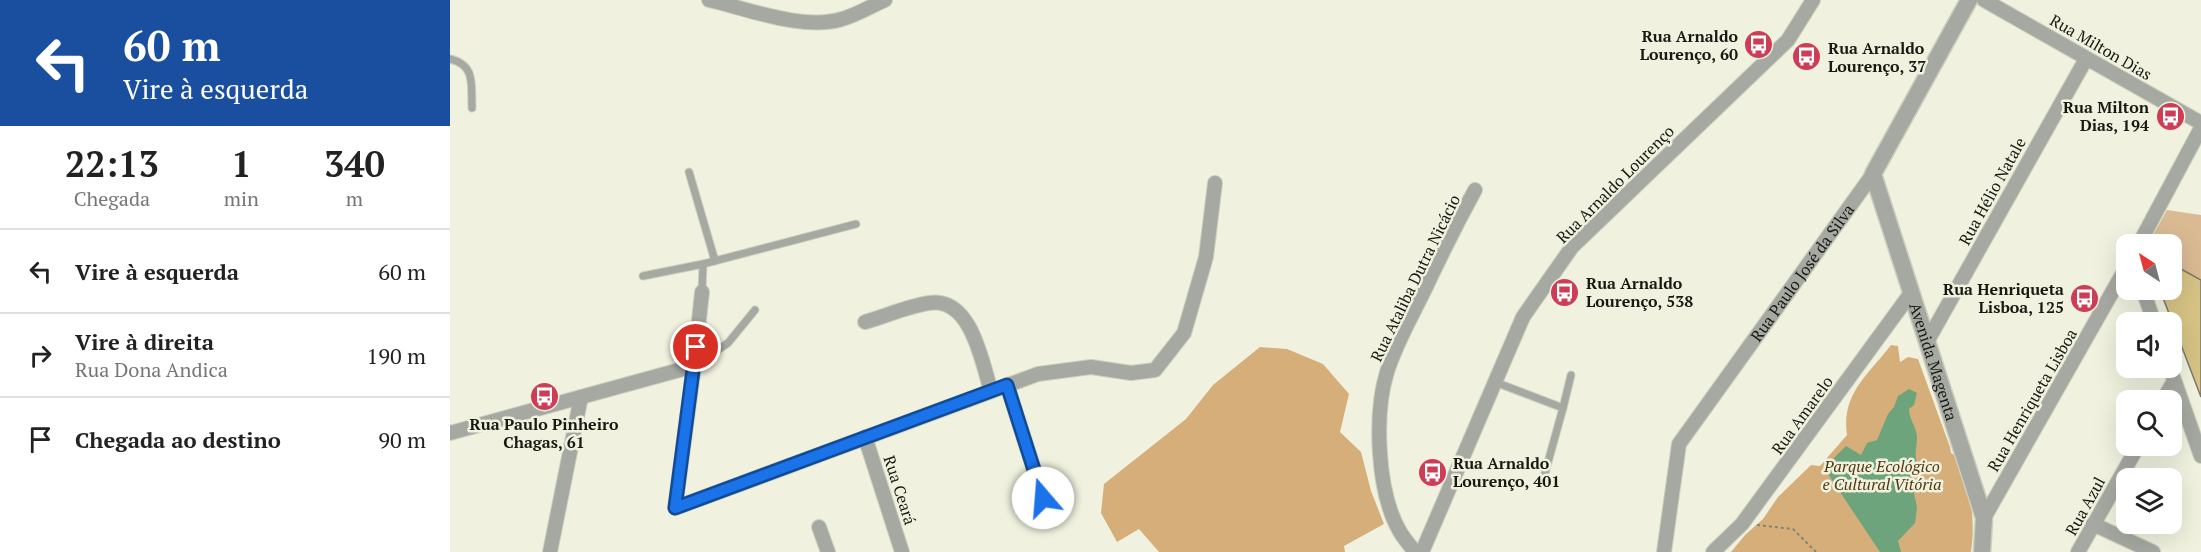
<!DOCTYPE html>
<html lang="pt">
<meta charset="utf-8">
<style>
body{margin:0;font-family:"PT Serif",serif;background:#f2f2f2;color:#222;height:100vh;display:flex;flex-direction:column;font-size:22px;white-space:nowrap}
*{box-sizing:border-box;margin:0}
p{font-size:20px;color:#767676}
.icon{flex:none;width:33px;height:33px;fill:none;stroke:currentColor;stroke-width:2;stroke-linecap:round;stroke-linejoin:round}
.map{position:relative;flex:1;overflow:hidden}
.side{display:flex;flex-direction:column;background:#fff;width:450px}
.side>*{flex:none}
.hud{background:#1a4fa0;color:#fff;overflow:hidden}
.needle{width:39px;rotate:324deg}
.tools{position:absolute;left:1666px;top:234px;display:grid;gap:12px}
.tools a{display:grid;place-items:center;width:66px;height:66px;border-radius:12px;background:#fff;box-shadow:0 6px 24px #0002;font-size:30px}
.pin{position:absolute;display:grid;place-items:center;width:51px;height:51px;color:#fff;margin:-26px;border:3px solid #fff;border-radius:50%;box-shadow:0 2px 6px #0007}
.me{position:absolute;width:66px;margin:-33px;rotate:342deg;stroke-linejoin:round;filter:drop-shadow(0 0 4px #0008)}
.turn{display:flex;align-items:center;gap:21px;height:126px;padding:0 24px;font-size:27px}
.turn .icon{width:78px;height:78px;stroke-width:2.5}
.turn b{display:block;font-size:42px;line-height:51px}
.eta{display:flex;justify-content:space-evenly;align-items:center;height:102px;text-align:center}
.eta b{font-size:36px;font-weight:800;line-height:42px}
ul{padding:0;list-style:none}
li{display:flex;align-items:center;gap:18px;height:84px;padding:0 24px;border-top:2px solid #e0e0e0}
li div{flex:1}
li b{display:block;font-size:22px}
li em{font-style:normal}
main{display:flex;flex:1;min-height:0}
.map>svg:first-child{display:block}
.green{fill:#d9ba93}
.forest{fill:#d6ae79}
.water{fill:#6ea47b}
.building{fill:#d6c385;stroke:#7c7767;stroke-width:1.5}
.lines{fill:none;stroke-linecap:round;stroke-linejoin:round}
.service-casing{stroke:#cdcfbe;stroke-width:9}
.minor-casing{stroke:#cdcfbe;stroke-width:16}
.tertiary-casing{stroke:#cdcfbe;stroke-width:19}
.path{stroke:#828477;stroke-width:2;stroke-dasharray:3 3;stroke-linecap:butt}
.service{stroke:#a5a9a2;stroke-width:7}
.minor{stroke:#a5a9a2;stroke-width:14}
.tertiary{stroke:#a5a9a2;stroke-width:16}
.route-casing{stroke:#114b97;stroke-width:15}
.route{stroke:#1a73e8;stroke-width:10}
.labels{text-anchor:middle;stroke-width:5;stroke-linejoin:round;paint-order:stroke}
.poi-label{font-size:16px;font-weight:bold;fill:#181912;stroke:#f0f2df;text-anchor:end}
.street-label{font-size:16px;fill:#181912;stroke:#f0f2df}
.park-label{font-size:16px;font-style:italic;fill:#54390f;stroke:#f0f2df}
</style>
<main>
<section class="side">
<div class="hud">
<div class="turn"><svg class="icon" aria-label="left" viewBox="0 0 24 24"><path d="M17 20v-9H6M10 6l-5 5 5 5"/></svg><div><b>60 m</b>Vire à esquerda</div></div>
</div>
<div class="eta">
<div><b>22:13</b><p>Chegada</p></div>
<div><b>1</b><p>min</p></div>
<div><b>340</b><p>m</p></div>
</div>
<ul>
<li><svg class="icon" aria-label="left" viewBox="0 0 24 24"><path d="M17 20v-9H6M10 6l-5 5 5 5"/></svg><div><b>Vire à esquerda</b></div><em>60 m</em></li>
<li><svg class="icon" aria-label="right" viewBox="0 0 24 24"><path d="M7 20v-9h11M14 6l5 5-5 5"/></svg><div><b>Vire à direita</b><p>Rua Dona Andica</p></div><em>190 m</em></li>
<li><svg class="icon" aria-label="arrive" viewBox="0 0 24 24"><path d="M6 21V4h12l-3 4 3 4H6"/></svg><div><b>Chegada ao destino</b></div><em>90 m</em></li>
</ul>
</section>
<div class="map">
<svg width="1751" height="552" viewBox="0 0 1751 552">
<rect width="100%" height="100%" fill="#f0f2df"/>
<polygon class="green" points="1717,210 1751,215 1751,280 1722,264 1722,244 1698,244"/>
<g class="forest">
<path d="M1441,345l7,1 2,16 8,-5 10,2 32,88 1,6 8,5c11,32 17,60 12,94h-240l14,-17 18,-16 15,-22 33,-32 9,1 27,-31c-6,-41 21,-60 44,-90z"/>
<polygon points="810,347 837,349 873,364 899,394 890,432 911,452 921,491 934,524 894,546 895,552 709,552 689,529 667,542 651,513 654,484 736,419 763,385"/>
</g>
<path class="water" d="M1459,389l8,4 -3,12 -5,4c0,11 8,18 8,29 0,9 -3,15 0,25l-7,13 7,31 -2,16 -17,18 3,11h-21l-56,-84 22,-22 15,9 6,-12 10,-3 11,-26 6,-7 4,-11z"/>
<polygon class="building" points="1722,264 1751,280 1751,397 1710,290 1722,290"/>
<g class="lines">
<defs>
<g id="service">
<path d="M0,59c26,6 21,26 22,49"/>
<polyline points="239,172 265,261"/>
<polyline points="193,276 253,264"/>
<polyline points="252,292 253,264 406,224"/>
<polyline points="244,366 278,343 305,310"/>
<polyline points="1045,382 1113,408 1095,473"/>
<polyline points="1113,408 1121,375"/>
</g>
<g id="minor">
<path d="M259,0c39,9 95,31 133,19 15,-4 29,-13 43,-19"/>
<polyline points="1534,0 1751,123"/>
<polyline points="1689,244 1751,128"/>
<polyline points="1693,290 1704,322"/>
<polyline points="252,292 244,366 225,508 588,374 641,367 681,373 705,370 734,333 756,257 765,183"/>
<path d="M415,322c21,-6 43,-16 64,-19 42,-7 53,59 62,88"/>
<polyline points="1478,340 1636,59"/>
<polyline points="1720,368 1751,456"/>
<polyline points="557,385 600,520"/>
<polyline points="1713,400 1724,381"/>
<polyline points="0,433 244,366"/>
<polyline points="415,437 452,552"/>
<polyline points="1534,518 1677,266"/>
<polyline points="1643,524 1703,552"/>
<polyline points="369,527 378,552"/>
<polyline points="100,552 131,397"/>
<path d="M965,552c-5,-7 -12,-14 -16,-22 -22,-39 -25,-116 -12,-158 9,-29 25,-56 38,-83 16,-34 32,-66 50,-99"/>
<polyline points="972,552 1073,317 1122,247 1338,40 1363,0"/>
<path id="s1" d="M1214,552l15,-108 194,-270"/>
<polyline points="1263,552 1292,524 1461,293"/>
<polyline points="1628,552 1688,446"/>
</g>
<g id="tertiary">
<path id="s2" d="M1519,0l-96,174 111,344 -2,34"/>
</g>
</defs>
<use href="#service" class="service-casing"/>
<use href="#minor" class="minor-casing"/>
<use href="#tertiary" class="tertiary-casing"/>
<polyline class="path" points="1307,525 1343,529 1366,552"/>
<use href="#service" class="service"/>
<use href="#minor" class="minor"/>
<use href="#tertiary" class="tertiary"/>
</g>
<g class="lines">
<defs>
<polyline id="route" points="246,347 225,508 557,385 593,498"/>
</defs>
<use href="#route" class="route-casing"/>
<use href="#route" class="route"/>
</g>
<defs>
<symbol id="bus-disc" viewBox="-11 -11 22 22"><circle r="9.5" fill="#cd3d55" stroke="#f0f2df"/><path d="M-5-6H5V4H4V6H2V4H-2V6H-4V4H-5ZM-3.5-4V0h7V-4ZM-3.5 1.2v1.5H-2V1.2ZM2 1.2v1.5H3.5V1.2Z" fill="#fff"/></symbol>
</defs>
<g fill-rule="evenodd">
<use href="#bus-disc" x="1292" y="28" width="33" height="33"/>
<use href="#bus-disc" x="1340" y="40" width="33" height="33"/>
<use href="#bus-disc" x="1704" y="100" width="33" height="33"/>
<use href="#bus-disc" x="1098" y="276" width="33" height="33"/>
<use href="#bus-disc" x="1618" y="282" width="33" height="33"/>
<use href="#bus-disc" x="78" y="380" width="33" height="33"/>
<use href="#bus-disc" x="966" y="456" width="33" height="33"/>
</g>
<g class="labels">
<g class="poi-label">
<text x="1288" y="42">Rua Arnaldo<tspan x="1288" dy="18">Lourenço, 60</tspan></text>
<text x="1378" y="54" text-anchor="start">Rua Arnaldo<tspan x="1378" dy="18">Lourenço, 37</tspan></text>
<text x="1699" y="113">Rua Milton<tspan x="1699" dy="18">Dias, 194</tspan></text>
<text x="1136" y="289" text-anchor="start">Rua Arnaldo<tspan x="1136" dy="18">Lourenço, 538</tspan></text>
<text x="1614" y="295">Rua Henriqueta<tspan x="1614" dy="18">Lisboa, 125</tspan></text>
<text x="94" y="430" text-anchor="middle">Rua Paulo Pinheiro<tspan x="94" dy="18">Chagas, 61</tspan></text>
<text x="1003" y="469" text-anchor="start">Rua Arnaldo<tspan x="1003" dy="18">Lourenço, 401</tspan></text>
</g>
<g class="street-label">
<text transform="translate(1651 47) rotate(30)" y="6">Rua Milton Dias</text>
<text transform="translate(1165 184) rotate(-45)" y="6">Rua Arnaldo Lourenço</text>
<text transform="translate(1542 191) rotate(-61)" y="6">Rua Hélio Natale</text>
<text dy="6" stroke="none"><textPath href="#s1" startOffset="320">Rua Paulo José da Silva</textPath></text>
<text transform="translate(965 278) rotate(-64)" y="6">Rua Ataliba Dutra Nicácio</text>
<text dy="6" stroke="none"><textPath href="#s2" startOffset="396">Avenida Magenta</textPath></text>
<text transform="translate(1582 400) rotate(-60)" y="6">Rua Henriqueta Lisboa</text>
<text transform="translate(1352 415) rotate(-54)" y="6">Rua Amarelo</text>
<text transform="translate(450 490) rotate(72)" y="6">Rua Ceará</text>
<text transform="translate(1635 506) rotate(-61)" y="6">Rua Azul</text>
</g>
<g class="park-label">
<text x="1432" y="472">Parque Ecológico<tspan x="1432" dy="18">e Cultural Vitória</tspan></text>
</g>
</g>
</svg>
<div class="tools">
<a><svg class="needle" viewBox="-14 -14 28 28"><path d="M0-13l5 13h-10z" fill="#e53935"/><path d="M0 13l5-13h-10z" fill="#767676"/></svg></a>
<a><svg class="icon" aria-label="sound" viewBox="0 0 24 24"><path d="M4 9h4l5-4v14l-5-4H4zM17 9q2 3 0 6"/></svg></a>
<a><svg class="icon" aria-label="search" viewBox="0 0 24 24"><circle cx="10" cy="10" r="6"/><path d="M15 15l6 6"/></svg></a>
<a><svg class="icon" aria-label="layers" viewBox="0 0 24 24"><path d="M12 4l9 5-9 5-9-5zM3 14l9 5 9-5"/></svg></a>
</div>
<div class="pin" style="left:246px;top:347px;background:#d93025"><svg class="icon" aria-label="arrive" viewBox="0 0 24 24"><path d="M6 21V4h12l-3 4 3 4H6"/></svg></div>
<svg class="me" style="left:593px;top:498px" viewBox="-20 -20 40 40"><circle r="19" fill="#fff"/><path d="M0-13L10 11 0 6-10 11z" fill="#1a73e8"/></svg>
</div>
</main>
